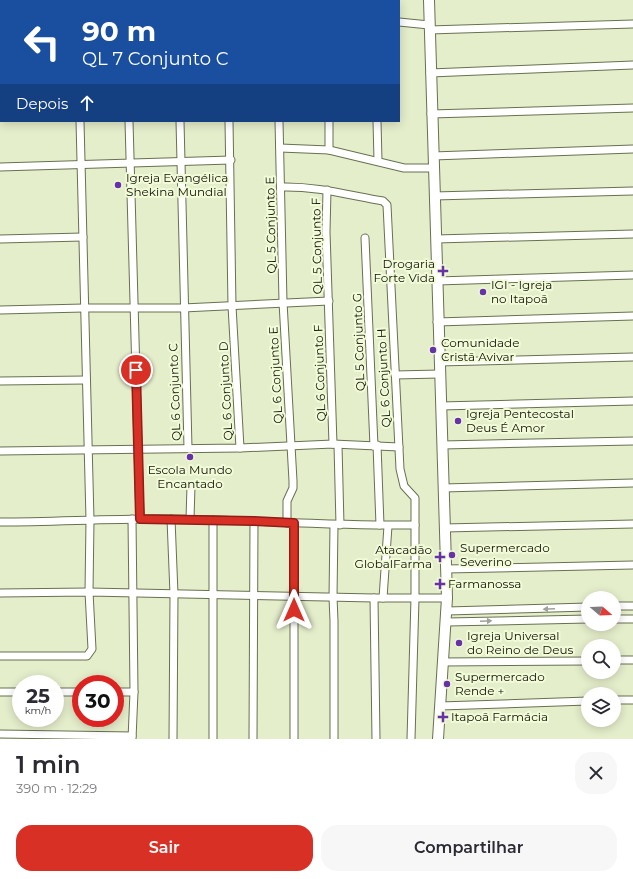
<!DOCTYPE html>
<html lang="pt">
<meta charset="utf-8">
<style>
body{margin:0;font-family:Montserrat,sans-serif;background:#f7f7f7;color:#2b2b33;height:100vh;display:flex;flex-direction:column;font-size:15px;white-space:nowrap}
*{box-sizing:border-box;margin:0}
p{font-size:13px;color:#7c7c81}
.icon{flex:none;width:22px;height:22px;fill:none;stroke:currentColor;stroke-width:2;stroke-linecap:round;stroke-linejoin:round}
.map{position:relative;height:739px;overflow:hidden}
.drawer{display:flex;flex-direction:column;background:#fff;flex:1}
.drawer>*{flex:none}
.hud{position:absolute;left:0px;top:0px;width:400px;height:122px;box-shadow:0 2px 10px #0003;background:#1a4fa0;color:#fff;overflow:hidden}
.needle{width:26px;rotate:109deg}
.buttons{position:absolute;left:581px;top:591px;display:grid;gap:8px}
.buttons a{display:grid;place-items:center;width:40px;height:40px;border-radius:50%;background:#fff;box-shadow:0 2px 10px #0003;font-size:20px}
.speed{position:absolute;left:12px;top:675px;display:flex;gap:8px;font-size:20px;font-weight:700;text-align:center}
.speed>*{display:grid;place-content:center;width:52px;height:52px;border-radius:50%;background:#fff;box-shadow:0 2px 10px #0003;line-height:1}
.speed small{font-size:10px;font-weight:400}
.speed .limit{border:6px solid #d22;background:#fff;color:#111}
.pin{position:absolute;display:grid;place-items:center;width:34px;height:34px;color:#fff;margin:-17px;border:2px solid #fff;border-radius:50%;box-shadow:0 1px 4px #0007}
.me{position:absolute;width:44px;margin:-22px;rotate:0deg;stroke-linejoin:round;filter:drop-shadow(0 0 3px #0008)}
.turn{display:flex;align-items:center;gap:14px;height:84px;padding:0 16px;font-size:18px}
.turn .icon{width:52px;height:52px;stroke-width:2.5}
.turn b{display:block;font-size:28px;line-height:34px}
.then{display:flex;align-items:center;height:38px;padding:0 16px;background:#0003;gap:8px;font-size:15px}
.round{display:grid;place-items:center;flex:none;width:42px;height:42px;border-radius:16px;background:#f7f7f7}
.head{display:flex;align-items:center;justify-content:space-between;height:68px;padding:0 16px}
h1{font-size:24px;font-weight:600;line-height:30px}
.primary-button{display:flex;gap:8px;margin-top:auto;padding:8px 16px}
.primary-button a{flex:1;height:46px;border-radius:16px;background:#d93025;color:#fff;font-size:16px;font-weight:600;line-height:46px;text-align:center}
.primary-button a+a{background:#f7f7f7;color:#2b2b33}
.map>svg:first-child{display:block}
.lines{fill:none;stroke-linecap:round;stroke-linejoin:round}
.street-casing{stroke:#687051;stroke-width:9}
.secondary-casing{stroke:#687051;stroke-width:12}
.street{stroke:#fff;stroke-width:7}
.secondary{stroke:#fff;stroke-width:10}
.oneway{fill:#a0a19c}
.route-casing{stroke:#8d1f18;stroke-width:10}
.route{stroke:#d93025;stroke-width:7}
.poi-dot{fill:#6732a8;stroke:#f2fbd8;stroke-width:1.5}
.labels{text-anchor:middle;stroke-width:4;stroke-linejoin:round;paint-order:stroke}
.poi-label{font-size:12px;fill:#111308;stroke:#f2fbd8;text-anchor:start}
.street-label{font-size:12px;fill:#111308;stroke:#f2fbd8}
</style>
<div class="map">
<svg width="633" height="739" viewBox="0 0 633 739">
<rect width="100%" height="100%" fill="#e5eecb"/>
<g class="lines">
<defs>
<g id="street">
<polyline points="77,0 77,1"/>
<polyline points="127,0 127,1"/>
<polyline points="176,0 176,1"/>
<polyline points="226,0 226,1"/>
<polyline points="276,0 276,1"/>
<polyline points="325,0 325,1"/>
<polyline points="374,0 374,1"/>
<polyline points="399,22 429,25"/>
<polyline points="0,25 1,25"/>
<polyline points="429,30 633,24"/>
<polyline points="430,73 633,65"/>
<polyline points="0,96 1,96"/>
<polyline points="431,114 633,108"/>
<polyline points="129,121 140,519"/>
<polyline points="180,121 188,448"/>
<polyline points="229,121 232,306 240,448"/>
<polyline points="279,121 283,302 293,481 293,488 287,501 287,523"/>
<polyline points="329,121 329,150"/>
<polyline points="377,121 378,161"/>
<polyline points="280,148 329,150 404,168 434,168"/>
<polyline points="433,156 633,149"/>
<polyline points="0,167 231,160"/>
<path d="M281,187c35,-1 67,8 102,14l4,4 13,264 4,17 11,12v100l-4,141"/>
<polyline points="327,190 326,232 333,444"/>
<polyline points="434,196 633,191"/>
<polyline points="365,238 374,446"/>
<polyline points="0,239 83,237"/>
<polyline points="436,239 633,234"/>
<polyline points="437,281 633,275"/>
<polyline points="0,310 84,308 183,308 329,301"/>
<polyline points="437,322 633,316"/>
<polyline points="439,362 633,357"/>
<polyline points="395,375 439,374"/>
<polyline points="0,381 86,380"/>
<polyline points="441,406 633,401"/>
<polyline points="338,445 340,525"/>
<polyline points="377,445 380,525"/>
<polyline points="442,445 633,441"/>
<polyline points="0,451 240,448 333,444 399,447"/>
<polyline points="443,488 633,483"/>
<polyline points="171,519 174,594 173,739"/>
<polyline points="190,519 191,486"/>
<path d="M0,522c57,0 115,-4 173,-3 80,1 161,7 242,6"/>
<polyline points="334,525 333,597 334,621 334,739"/>
<polyline points="444,528 633,524"/>
<polyline points="446,569 633,565"/>
<polyline points="0,593 89,592 374,598 447,598"/>
<polyline points="374,598 376,739"/>
<polyline points="383,598 388,526"/>
<polyline points="614,606 633,606"/>
<polyline points="447,611 588,607"/>
<polyline points="614,619 633,619"/>
<polyline points="447,622 588,619"/>
<polyline points="0,656 87,656 92,649 89,592 90,520 80,121"/>
<polyline points="614,660 633,660"/>
<polyline points="443,662 588,661"/>
<polyline points="0,692 21,692"/>
<polyline points="55,692 81,692"/>
<polyline points="115,692 134,692"/>
<polyline points="614,700 633,700"/>
<polyline points="440,706 588,701"/>
<polyline points="0,734 132,736"/>
<polyline points="132,739 134,692 132,519"/>
<polyline points="213,739 213,520"/>
<polyline points="253,739 254,521"/>
<polyline points="294,739 294,523"/>
</g>
<polyline id="secondary" points="429,0 447,598 438,739"/>
</defs>
<use href="#street" class="street-casing"/>
<use href="#secondary" class="secondary-casing"/>
<use href="#street" class="street"/>
<use href="#secondary" class="secondary"/>
</g>
<defs><path id="oneway-solid" d="M-6-.8H1V-3.2L6.5 0L1 3.2V.8H-6Z"/></defs>
<g class="oneway">
<use href="#oneway-solid" transform="translate(549 609) rotate(178)"/>
<use href="#oneway-solid" transform="translate(486 621) rotate(-2)"/>
</g>
<g class="lines">
<defs>
<polyline id="route" points="136,370 140,519 254,521 294,523 294,610"/>
</defs>
<use href="#route" class="route-casing"/>
<use href="#route" class="route"/>
</g>
<g class="poi-dot">
<circle cx="118" cy="185" r="4"/>
<path d="M441 265h4v4h4v4h-4v4h-4v-4h-4v-4h4z"/>
<circle cx="483" cy="292" r="4"/>
<circle cx="433" cy="350" r="4"/>
<circle cx="458" cy="421" r="4"/>
<circle cx="190" cy="457" r="4"/>
<circle cx="452" cy="555" r="4"/>
<path d="M438 551h4v4h4v4h-4v4h-4v-4h-4v-4h4z"/>
<path d="M438 578h4v4h4v4h-4v4h-4v-4h-4v-4h4z"/>
<circle cx="459" cy="643" r="4"/>
<circle cx="447" cy="684" r="4"/>
<path d="M441 711h4v4h4v4h-4v4h-4v-4h-4v-4h4z"/>
</g>
<g class="labels">
<g class="poi-label">
<text x="126" y="182">Igreja Evangélica<tspan x="126" dy="14">Shekina Mundial</tspan></text>
<text x="435" y="268" text-anchor="end">Drogaria<tspan x="435" dy="14">Forte Vida</tspan></text>
<text x="491" y="289">IGI - Igreja<tspan x="491" dy="14">no Itapoã</tspan></text>
<text x="441" y="347">Comunidade<tspan x="441" dy="14">Cristã Avivar</tspan></text>
<text x="466" y="418">Igreja Pentecostal<tspan x="466" dy="14">Deus É Amor</tspan></text>
<text x="190" y="474" text-anchor="middle">Escola Mundo<tspan x="190" dy="14">Encantado</tspan></text>
<text x="460" y="552">Supermercado<tspan x="460" dy="14">Severino</tspan></text>
<text x="432" y="554" text-anchor="end">Atacadão<tspan x="432" dy="14">GlobalFarma</tspan></text>
<text x="448" y="588">Farmanossa</text>
<text x="467" y="640">Igreja Universal<tspan x="467" dy="14">do Reino de Deus</tspan></text>
<text x="455" y="681">Supermercado<tspan x="455" dy="14">Rende +</tspan></text>
<text x="451" y="721">Itapoã Farmácia</text>
</g>
<g class="street-label">
<text transform="translate(271 225) rotate(-91)" y="4">QL 5 Conjunto E</text>
<text transform="translate(317 246) rotate(-91)" y="4">QL 5 Conjunto F</text>
<text transform="translate(359 342) rotate(-92)" y="4">QL 5 Conjunto G</text>
<text transform="translate(320 373) rotate(-92)" y="4">QL 6 Conjunto F</text>
<text transform="translate(276 375) rotate(-93)" y="4">QL 6 Conjunto E</text>
<text transform="translate(384 378) rotate(-93)" y="4">QL 6 Conjunto H</text>
<text transform="translate(226 391) rotate(-93)" y="4">QL 6 Conjunto D</text>
<text transform="translate(175 392) rotate(-92)" y="4">QL 6 Conjunto C</text>
</g>
</g>
</svg>
<div class="buttons">
<a><svg class="needle" viewBox="-14 -14 28 28"><path d="M0-13l5 13h-10z" fill="#e53935"/><path d="M0 13l5-13h-10z" fill="#7c7c81"/></svg></a>
<a><svg class="icon" aria-label="search" viewBox="0 0 24 24"><circle cx="10" cy="10" r="6"/><path d="M15 15l6 6"/></svg></a>
<a><svg class="icon" aria-label="layers" viewBox="0 0 24 24"><path d="M12 4l9 5-9 5-9-5zM3 14l9 5 9-5"/></svg></a>
</div>
<div class="speed"><div>25<small>km/h</small></div><div class="limit">30</div></div>
<div class="pin" style="left:136px;top:370px;background:#d93025"><svg class="icon" aria-label="arrive" viewBox="0 0 24 24"><path d="M6 21V4h12l-3 4 3 4H6"/></svg></div>
<svg class="me" style="left:294px;top:610px" viewBox="-20 -20 40 40"><path d="M0-17L14 15 0 8-14 15z" fill="#d93025" stroke="#fff" stroke-width="4"/></svg>
<div class="hud">
<div class="turn"><svg class="icon" aria-label="left" viewBox="0 0 24 24"><path d="M17 20v-9H6M10 6l-5 5 5 5"/></svg><div><b>90 m</b>QL 7 Conjunto C</div></div>
<div class="then">Depois<svg class="icon" aria-label="ahead" viewBox="0 0 24 24"><path d="M12 20V5M6 11l6-6 6 6"/></svg></div>
</div>
</div>
<section class="drawer">
<div class="head"><div><h1>1 min</h1><p>390 m · 12:29</p></div><a class="round"><svg class="icon" aria-label="close" viewBox="0 0 24 24"><path d="M6 6l12 12M18 6L6 18"/></svg></a></div>
<div class="primary-button"><a>Sair</a><a>Compartilhar</a></div>
</section>
